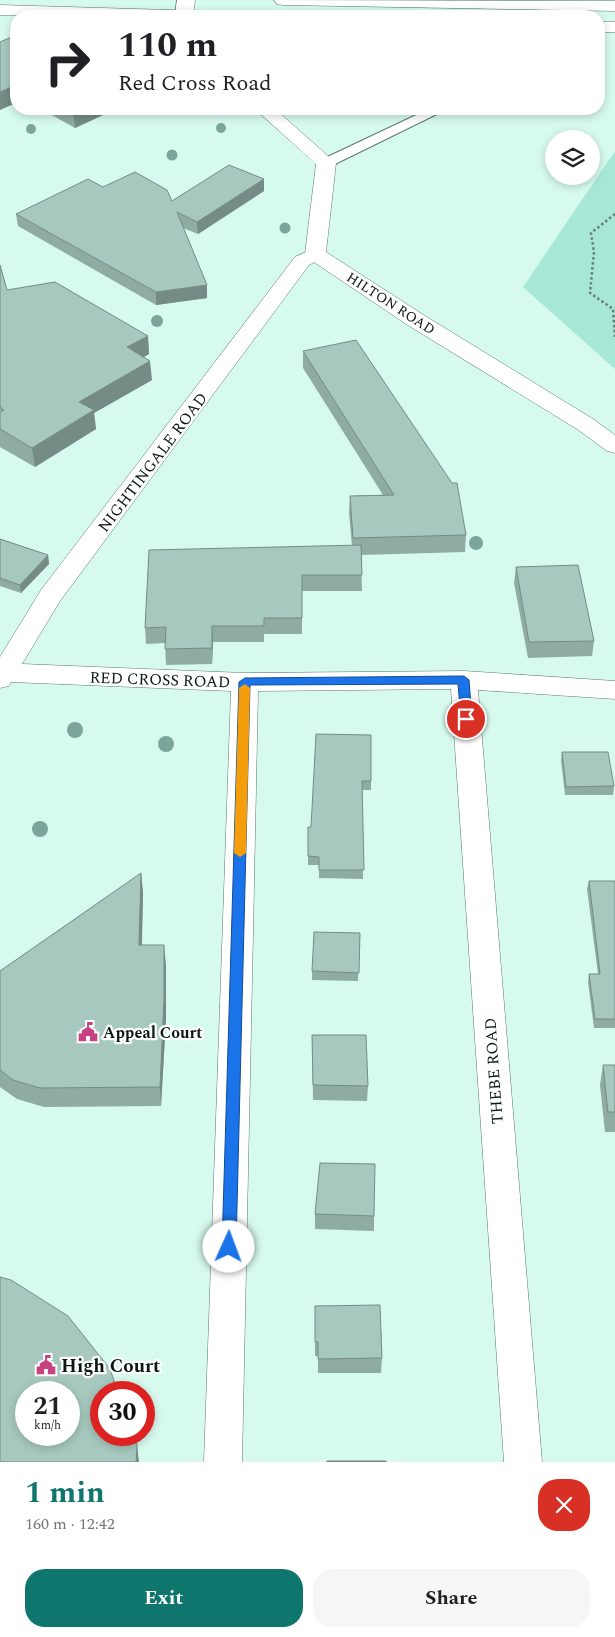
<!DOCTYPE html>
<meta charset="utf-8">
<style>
body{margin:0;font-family:Spectral,serif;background:#f6f6f6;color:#202124;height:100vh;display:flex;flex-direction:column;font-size:19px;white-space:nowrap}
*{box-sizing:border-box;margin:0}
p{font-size:16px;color:#757577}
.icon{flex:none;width:28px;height:28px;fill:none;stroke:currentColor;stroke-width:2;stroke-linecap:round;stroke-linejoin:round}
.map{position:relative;height:1462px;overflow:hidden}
.panel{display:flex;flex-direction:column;background:#fff;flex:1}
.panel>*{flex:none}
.top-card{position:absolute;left:10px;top:10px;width:595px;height:105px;border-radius:20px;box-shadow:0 2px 8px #0003;background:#fff;color:#202124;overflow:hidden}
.buttons{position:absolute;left:545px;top:130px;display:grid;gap:10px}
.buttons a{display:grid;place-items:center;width:55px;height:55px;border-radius:50%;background:#fff;box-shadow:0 2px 8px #0003;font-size:25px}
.speed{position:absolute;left:15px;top:1381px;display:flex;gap:10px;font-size:25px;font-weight:700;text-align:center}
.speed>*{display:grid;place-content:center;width:65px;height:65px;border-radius:50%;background:#fff;box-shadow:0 2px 8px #0003;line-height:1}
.speed small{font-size:12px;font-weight:400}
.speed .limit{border:8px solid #d22;background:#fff;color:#111}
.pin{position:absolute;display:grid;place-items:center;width:42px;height:42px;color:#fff;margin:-21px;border:2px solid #fff;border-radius:50%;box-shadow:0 1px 5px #0007}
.me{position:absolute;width:55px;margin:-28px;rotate:2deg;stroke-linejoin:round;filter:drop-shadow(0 0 4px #0008)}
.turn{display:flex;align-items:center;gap:18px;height:105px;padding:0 25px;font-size:22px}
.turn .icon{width:65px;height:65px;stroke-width:2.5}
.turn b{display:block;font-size:35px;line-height:42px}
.round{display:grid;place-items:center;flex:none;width:52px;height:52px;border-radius:20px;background:#f6f6f6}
.overview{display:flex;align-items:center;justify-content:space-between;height:85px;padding:0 25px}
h1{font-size:30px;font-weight:700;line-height:38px;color:#0f766e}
.primary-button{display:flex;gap:10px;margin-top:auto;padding:10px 25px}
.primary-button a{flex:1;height:58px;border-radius:20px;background:#0f766e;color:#fff;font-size:20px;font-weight:700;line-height:58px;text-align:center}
.primary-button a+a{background:#f6f6f6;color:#202124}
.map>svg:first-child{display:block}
.green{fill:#a7e7d5}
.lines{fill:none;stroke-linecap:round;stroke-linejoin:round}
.service-casing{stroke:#5a7970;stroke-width:2}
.minor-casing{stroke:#5a7970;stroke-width:1}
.tertiary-casing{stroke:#5a7970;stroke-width:1}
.trunk-casing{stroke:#5a7970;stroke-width:1}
.path{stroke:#687f78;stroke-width:2.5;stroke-dasharray:2.5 2.5;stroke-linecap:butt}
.service{fill:#fff;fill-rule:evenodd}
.minor{fill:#fff;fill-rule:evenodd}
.tertiary{fill:#fff;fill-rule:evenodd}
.trunk{fill:#fff;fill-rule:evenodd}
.tree{fill:#7ba59a}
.wall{fill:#8faca3}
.shaded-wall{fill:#748c85}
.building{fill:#a6c8be;stroke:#748c85;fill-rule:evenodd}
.route{fill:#1a73e8;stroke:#114b97}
.slow{fill:#f59e0b}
.labels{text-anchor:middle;stroke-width:4.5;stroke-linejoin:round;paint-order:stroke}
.far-street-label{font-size:14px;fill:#0b1714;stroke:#fff}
.street-label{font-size:16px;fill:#0b1714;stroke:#fff}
.poi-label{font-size:16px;font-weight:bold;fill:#0b1714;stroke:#fff;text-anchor:start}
.near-poi-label{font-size:19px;font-weight:bold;fill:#0b1714;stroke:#fff;text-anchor:start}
</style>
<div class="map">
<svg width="615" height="1462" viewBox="0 0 615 1462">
<rect width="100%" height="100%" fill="#d7faef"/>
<polygon class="green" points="615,151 615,369 523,287"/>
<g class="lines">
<defs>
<polygon id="service" points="429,109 447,109 331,166 326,167 319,163 321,160"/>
<polygon id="minor" points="315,248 322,250 325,254 322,258 309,265 60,601 22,664 245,673 464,671 615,681 615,699 478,690 542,1462 504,1462 451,689 258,691 242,1462 204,1462 231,691 11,682 9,686 0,688 0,657 41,590 295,257"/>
<g id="tertiary">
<polygon points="177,0 195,0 193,16 175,16"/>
<polygon points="255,109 275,109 336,163 326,252 422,314 593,419 615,435 615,453 607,451 577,429 406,324 308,258 305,254 316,164"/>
</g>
<g id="trunk">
<polygon points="274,0 615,1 615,11 283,5 277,4"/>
<polygon points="0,5 204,11 210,12 213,16 0,15"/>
<rect x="599" y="22" width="16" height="10"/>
</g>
</defs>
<use href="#service" class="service-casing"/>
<use href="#minor" class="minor-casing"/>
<use href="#tertiary" class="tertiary-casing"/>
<use href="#trunk" class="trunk-casing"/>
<polyline class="path" points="615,214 591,233 594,252 590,293 613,309 615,337"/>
<use href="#service" class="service"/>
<use href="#minor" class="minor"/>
<use href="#tertiary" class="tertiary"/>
<use href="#trunk" class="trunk"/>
</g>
<g class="tree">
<circle cx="221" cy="128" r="5"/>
<circle cx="31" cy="129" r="5"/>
<circle cx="172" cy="155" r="5.5"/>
<circle cx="285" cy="228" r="5.5"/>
<circle cx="157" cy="321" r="6"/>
<circle cx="476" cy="543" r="7"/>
<circle cx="75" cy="730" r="8"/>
<circle cx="166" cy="744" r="8"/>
<circle cx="40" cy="829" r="8"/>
</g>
<g class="wall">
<polygon points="41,109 116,109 75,128"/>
<polygon points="264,179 264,191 198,234 183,228 207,298 156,305 18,226 16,214 103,187 172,201"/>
<polygon points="0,265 7,290 148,336 149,354 144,357 152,380 94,413 96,429 35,467 0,447"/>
<polygon points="303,351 466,535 465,552 361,555 362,591 302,591 302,634 264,634 264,642 213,642 212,664 166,665 165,643 146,644 145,628 352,546 349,513 350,496 383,495 303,368"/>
<polygon points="0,539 48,555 49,564 21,593 0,586"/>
<polygon points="516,567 594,641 592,656 528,658 514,583"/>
<polygon points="371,735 371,790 362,790 363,879 319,878 319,865 308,865 308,827 311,827"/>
<polygon points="562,752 614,786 613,795 565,795 561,760"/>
<polygon points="141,873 143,893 142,945 166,965 166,1019 161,1106 44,1107 17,1099 0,1087 0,971"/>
<polygon points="589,881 615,881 615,1028 594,1028 588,982 589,974 598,974 587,889"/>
<polygon points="360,933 358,981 312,980 312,971"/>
<polygon points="312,1035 368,1086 367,1101 313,1100"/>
<polygon points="603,1065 615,1065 615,1132 605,1132 600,1085"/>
<polygon points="315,1214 374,1216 374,1231 315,1229"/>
<polygon points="315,1306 382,1358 381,1373 318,1373 318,1356 315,1356"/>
</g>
<g class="shaded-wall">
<polygon points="16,85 16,103 0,110 0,92"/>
<polygon points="77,109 116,109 75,128 73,110"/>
<polygon points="264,179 264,191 198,234 197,222"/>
<polygon points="207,285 207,298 156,305 156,292"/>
<polygon points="148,336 149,354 128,366 127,347"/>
<polygon points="150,361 152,380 94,413 96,429 35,467 32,448 79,402"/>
<polygon points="48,555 49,564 21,593 20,585"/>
<polygon points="212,626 213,642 212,664"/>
<polygon points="141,873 143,893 141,965 139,945"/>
<polygon points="164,945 166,965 166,1019 161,1106 160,1087"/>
<polygon points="137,1445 139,1462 136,1462"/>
</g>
<g class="building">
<polygon points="16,35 16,85 0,92 0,42"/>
<polygon points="229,165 264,179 197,222 177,212 207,285 156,292 16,214 88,179 103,187 135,172 167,190 172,201"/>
<polygon points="0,265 7,290 55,282 148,336 127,347 150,361 79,402 94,410 32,448 0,429 0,412 4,410 0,407"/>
<polygon points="356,340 452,483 457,483 466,535 353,538 350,496 394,495 303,351"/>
<polygon points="0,539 48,555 20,585 0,578"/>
<polygon points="361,545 362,575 302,575 302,618 264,618 264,626 212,626 212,648 165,649 166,627 145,628 149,550"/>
<polygon points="578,565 594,641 529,642 516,567"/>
<polygon points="316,734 371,735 371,781 362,781 364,870 319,870 319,857 308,856 308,827 311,827"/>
<polygon points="562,752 608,752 614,786 566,787"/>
<polygon points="141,873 139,945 164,945 164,999 160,1087 40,1088 13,1080 0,1070 0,971"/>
<polygon points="589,881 615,881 615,1019 595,1019 589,974 600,974"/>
<polygon points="314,932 360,933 359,973 312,971"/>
<polygon points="312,1035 366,1035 368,1086 313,1085"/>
<polygon points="603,1065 615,1065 615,1112 608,1112"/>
<polygon points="320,1163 375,1164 374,1216 315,1214"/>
<path d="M0,1277l11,3 57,36 42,53 8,23h-17v43h32l4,10 -1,17h-136zM26,1392h43v43h-43z"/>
<polygon points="380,1305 382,1358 318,1359 318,1342 315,1342 315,1306"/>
<rect x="327" y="1461" width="59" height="1"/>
</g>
<polygon class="route" points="464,676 469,680 472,719 466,723 461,719 458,684 250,685 236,1247 234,1252 229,1254 224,1252 222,1247 239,682 245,678"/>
<polygon class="slow" points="245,684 250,688 246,853 240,857 234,853 239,688"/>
<defs>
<symbol id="civic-bare" viewBox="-9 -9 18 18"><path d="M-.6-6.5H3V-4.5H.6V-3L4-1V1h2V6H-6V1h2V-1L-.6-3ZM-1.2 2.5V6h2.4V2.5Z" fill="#c84180" stroke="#fff" stroke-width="2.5" paint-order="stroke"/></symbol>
</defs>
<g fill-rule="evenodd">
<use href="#civic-bare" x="74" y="1018" width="28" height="28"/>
<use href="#civic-bare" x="32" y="1351" width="28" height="28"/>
</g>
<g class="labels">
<g class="far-street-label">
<text transform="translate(391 303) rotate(33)" y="5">HILTON ROAD</text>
</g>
<g class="street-label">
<text transform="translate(152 462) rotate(-53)" y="6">NIGHTINGALE ROAD</text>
<text transform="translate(160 679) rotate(2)" y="6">RED CROSS ROAD</text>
<text transform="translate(493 1071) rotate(-94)" y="6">THEBE ROAD</text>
</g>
<g class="poi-label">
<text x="103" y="1038">Appeal Court</text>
</g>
<g class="near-poi-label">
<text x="61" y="1372">High Court</text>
</g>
</g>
</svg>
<div class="buttons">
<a><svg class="icon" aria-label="layers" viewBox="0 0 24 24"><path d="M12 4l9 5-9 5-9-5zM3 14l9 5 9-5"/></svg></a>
</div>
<div class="speed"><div>21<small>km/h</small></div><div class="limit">30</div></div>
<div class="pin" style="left:466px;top:719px;background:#d93025"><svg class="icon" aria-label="arrive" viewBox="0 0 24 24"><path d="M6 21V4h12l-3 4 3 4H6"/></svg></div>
<svg class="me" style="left:229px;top:1247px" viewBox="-20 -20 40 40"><circle r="19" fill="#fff"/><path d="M0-13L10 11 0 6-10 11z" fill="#1a73e8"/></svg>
<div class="top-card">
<div class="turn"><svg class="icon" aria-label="right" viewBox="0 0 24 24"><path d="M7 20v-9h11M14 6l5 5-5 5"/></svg><div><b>110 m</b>Red Cross Road</div></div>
</div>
</div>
<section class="panel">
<div class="overview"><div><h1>1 min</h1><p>160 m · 12:42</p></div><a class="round" style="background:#d93025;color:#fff"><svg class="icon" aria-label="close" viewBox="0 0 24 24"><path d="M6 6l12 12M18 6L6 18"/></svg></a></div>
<div class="primary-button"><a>Exit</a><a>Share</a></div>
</section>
